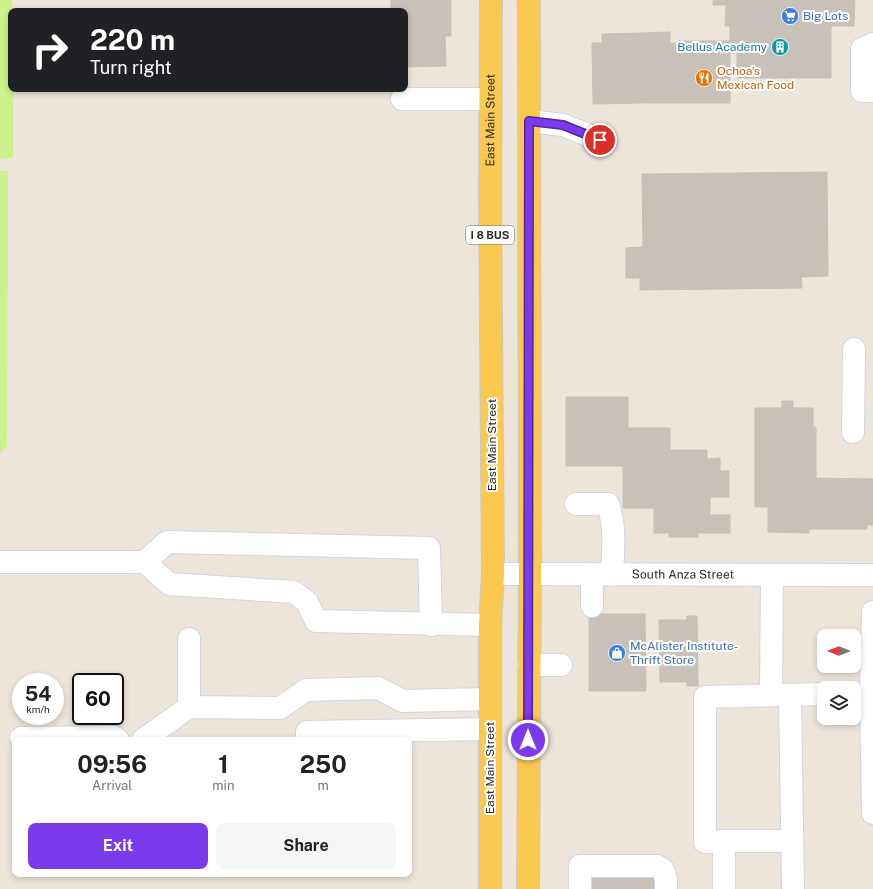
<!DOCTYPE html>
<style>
body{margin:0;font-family:"Public Sans",sans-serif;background:#f6f6f6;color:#222;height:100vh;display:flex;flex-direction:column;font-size:15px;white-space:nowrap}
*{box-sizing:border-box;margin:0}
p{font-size:13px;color:#767676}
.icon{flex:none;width:22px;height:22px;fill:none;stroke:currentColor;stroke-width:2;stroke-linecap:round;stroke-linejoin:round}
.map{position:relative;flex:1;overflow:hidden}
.drawer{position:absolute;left:12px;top:737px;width:400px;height:140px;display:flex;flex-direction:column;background:#fff;border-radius:8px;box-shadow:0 2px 6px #0003}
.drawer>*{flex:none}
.banner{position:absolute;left:8px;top:8px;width:400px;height:84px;border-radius:8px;box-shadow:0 2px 6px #0003;background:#202124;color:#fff;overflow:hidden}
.needle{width:26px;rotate:270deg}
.fabs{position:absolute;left:817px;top:629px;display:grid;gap:8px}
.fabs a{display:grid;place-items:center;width:44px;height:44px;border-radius:8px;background:#fff;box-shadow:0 2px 6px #0003;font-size:20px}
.speed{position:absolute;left:12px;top:673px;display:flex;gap:8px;font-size:20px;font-weight:700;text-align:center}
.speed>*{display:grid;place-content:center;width:52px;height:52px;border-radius:50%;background:#fff;box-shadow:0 2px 6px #0003;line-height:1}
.speed small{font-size:10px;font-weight:400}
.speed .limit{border:2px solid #111;border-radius:6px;background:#fff;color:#111}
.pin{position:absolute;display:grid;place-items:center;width:34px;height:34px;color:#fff;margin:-17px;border:2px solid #fff;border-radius:50%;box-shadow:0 1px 4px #0007}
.me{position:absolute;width:44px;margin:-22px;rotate:0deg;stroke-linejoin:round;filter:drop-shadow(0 0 3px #0008)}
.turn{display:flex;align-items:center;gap:14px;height:84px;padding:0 16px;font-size:18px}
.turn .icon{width:52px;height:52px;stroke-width:2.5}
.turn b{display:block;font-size:28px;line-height:34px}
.eta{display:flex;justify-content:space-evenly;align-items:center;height:68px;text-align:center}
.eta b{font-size:24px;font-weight:700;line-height:28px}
.cta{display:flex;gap:8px;margin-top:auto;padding:8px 16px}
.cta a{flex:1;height:46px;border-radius:8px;background:#7c3aed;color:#fff;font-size:16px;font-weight:700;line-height:46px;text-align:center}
.cta a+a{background:#f6f6f6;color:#222}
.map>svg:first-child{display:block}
.pitch{fill:#cdf18c}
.building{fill:#c8c1ba;stroke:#c9c0b4}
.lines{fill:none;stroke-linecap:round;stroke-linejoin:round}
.minor-casing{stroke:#cfd5e4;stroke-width:24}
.major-casing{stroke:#c8c8c8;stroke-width:24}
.minor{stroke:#fff;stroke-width:22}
.major{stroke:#fcc950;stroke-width:22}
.route-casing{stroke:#51269a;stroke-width:10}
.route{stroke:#7c3aed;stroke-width:7}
.labels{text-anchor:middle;stroke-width:4;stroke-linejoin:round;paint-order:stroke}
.shield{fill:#fff;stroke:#6a6a6a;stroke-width:1}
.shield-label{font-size:11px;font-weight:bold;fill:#2a2a2a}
.shop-label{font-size:12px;fill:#366cbe;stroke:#fff;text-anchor:start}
.culture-label{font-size:12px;fill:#0d838f;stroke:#fff;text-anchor:end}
.food-label{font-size:12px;fill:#c56008;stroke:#fff;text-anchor:start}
.street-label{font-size:12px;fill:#2a2a2a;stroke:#fff}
</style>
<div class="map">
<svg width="873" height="889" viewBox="0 0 873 889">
<rect width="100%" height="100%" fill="#ede4da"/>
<g class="pitch">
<polygon points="0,0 12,0 11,89 13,89 13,158 0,158"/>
<polygon points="0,171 8,171 7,446 0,453"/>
</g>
<g class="building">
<polygon points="391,0 451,0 451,19 405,19 405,11 391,11"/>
<polygon points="713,0 855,0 854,26 725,26 726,5 713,5"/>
<polygon points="405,19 451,19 451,36 406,37"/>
<polygon points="730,26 831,26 831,78 737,78 737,53 730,53"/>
<polygon points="670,32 670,43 679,43 679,103 641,103 640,33"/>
<polygon points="640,33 641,103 593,104 592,43 602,43 602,34"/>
<polygon points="445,36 446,66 407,67 406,37"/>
<rect x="679" y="41" width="51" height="62"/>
<polygon points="827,172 828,276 801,277 802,288 640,290 640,278 626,278 626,248 643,247 642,174"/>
<polygon points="566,397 628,397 628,428 670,428 670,450 707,450 707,459 720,458 720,471 729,471 729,497 710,497 710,515 730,515 730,533 698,533 698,537 669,537 669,533 654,533 654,508 623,508 623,466 566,466"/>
<polygon points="782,401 793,401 793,408 813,408 813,427 816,427 816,478 873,479 873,525 867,525 867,529 809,529 809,533 768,532 768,507 755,507 755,408 782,408"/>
<polygon points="589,614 645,614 646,691 589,691"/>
<polygon points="687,616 697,616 698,686 687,686 687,682 660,682 659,620 687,620"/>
<polygon points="628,874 628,878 657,878 657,889 586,889 586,878 591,878 591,875"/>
</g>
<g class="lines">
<defs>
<g id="minor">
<polyline points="873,44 862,49 862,91 873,91"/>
<polyline points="402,99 490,99"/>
<polyline points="529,121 563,125 600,140"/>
<polyline points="853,432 854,349"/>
<path d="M576,504h32c8,23 5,47 4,71"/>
<polyline points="0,562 145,562 167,542 429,548 431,625"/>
<polyline points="145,562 169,584 294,592 307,602 316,621 490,625"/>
<path id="s1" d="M493,574l380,1"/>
<polyline points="592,606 592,575"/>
<polyline points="873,612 871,693 873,813"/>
<polyline points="529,665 561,665"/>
<polyline points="771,695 772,575"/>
<polyline points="790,695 793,889"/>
<polyline points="189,707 189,639"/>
<polyline points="21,738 114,737 118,740"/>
<polyline points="143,740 189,707 280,708 306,690 378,688 403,701 490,699"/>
<polyline points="307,740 307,732 490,729"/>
<polyline points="724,841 792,841"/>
<polyline points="580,889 580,866 657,866 663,870 666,879 666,889"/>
<polyline points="724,889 724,841 705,842 705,697 824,694"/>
</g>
<g id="major">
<path id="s2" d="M490,889v-264l3,-51 -3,-378 1,-196"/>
<polyline points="528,889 530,575 529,0"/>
</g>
</defs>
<use href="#minor" class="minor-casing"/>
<use href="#major" class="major-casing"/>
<use href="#minor" class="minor"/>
<use href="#major" class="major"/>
</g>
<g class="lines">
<defs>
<polyline id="route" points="528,740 529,121 563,125 600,140"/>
</defs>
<use href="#route" class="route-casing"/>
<use href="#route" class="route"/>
</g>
<defs>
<symbol id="supermarket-disc" viewBox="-11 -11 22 22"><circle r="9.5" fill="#3f7fe0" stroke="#fff"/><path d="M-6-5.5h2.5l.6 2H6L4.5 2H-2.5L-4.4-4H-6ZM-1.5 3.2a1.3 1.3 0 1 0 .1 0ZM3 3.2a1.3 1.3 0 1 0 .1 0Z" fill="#fff"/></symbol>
<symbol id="building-disc" viewBox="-11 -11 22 22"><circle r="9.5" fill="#0f9aa8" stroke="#fff"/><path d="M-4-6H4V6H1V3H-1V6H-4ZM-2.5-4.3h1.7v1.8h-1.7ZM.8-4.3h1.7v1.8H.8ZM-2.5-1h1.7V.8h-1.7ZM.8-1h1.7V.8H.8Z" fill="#fff"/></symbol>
<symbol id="restaurant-disc" viewBox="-11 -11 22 22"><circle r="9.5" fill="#e8710a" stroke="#fff"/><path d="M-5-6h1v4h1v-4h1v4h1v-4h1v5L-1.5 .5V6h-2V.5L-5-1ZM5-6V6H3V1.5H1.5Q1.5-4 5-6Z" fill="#fff"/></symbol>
<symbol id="shop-disc" viewBox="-11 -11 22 22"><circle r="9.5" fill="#3f7fe0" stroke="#fff"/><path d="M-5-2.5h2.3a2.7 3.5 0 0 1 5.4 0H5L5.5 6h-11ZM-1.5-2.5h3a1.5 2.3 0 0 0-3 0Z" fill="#fff"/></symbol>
</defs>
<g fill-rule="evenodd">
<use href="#supermarket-disc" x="780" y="6" width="20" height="20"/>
<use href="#building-disc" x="770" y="37" width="20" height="20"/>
<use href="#restaurant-disc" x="694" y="68" width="20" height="20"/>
<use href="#shop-disc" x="607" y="643" width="20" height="20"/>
</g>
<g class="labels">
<rect class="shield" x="466" y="226" width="48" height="18" rx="3"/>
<g class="shield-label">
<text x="490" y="239">I 8 BUS</text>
</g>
<g class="shop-label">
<text x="803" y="20">Big Lots</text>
<text x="630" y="650">McAlister Institute-<tspan x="630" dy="14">Thrift Store</tspan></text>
</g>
<g class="culture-label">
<text x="767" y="51">Bellus Academy</text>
</g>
<g class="food-label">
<text x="717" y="75">Ochoa's<tspan x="717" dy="14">Mexican Food</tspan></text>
</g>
<g class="street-label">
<text dy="4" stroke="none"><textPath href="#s2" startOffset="769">East Main Street</textPath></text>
<text transform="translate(492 445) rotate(-90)" y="4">East Main Street</text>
<text dy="4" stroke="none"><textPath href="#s1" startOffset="190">South Anza Street</textPath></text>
<text transform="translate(490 768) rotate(-90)" y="4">East Main Street</text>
</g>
</g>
</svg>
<div class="fabs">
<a><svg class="needle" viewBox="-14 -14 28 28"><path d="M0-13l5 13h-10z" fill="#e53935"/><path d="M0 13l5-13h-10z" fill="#767676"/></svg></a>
<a><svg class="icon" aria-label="layers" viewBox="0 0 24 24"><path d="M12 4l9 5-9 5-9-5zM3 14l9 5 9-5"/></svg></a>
</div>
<div class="speed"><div>54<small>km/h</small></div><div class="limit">60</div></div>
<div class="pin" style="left:600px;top:140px;background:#d93025"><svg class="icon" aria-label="arrive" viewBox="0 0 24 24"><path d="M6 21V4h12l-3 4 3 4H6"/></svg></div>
<svg class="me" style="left:528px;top:740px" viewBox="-20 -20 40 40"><circle r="17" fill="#7c3aed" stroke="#fff" stroke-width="3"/><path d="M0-11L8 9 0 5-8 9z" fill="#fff"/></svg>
<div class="banner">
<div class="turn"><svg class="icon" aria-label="right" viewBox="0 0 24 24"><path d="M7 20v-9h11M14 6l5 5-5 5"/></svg><div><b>220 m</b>Turn right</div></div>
</div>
<section class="drawer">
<div class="eta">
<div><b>09:56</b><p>Arrival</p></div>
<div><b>1</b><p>min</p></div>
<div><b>250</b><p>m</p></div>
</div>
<div class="cta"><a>Exit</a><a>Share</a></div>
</section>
</div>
